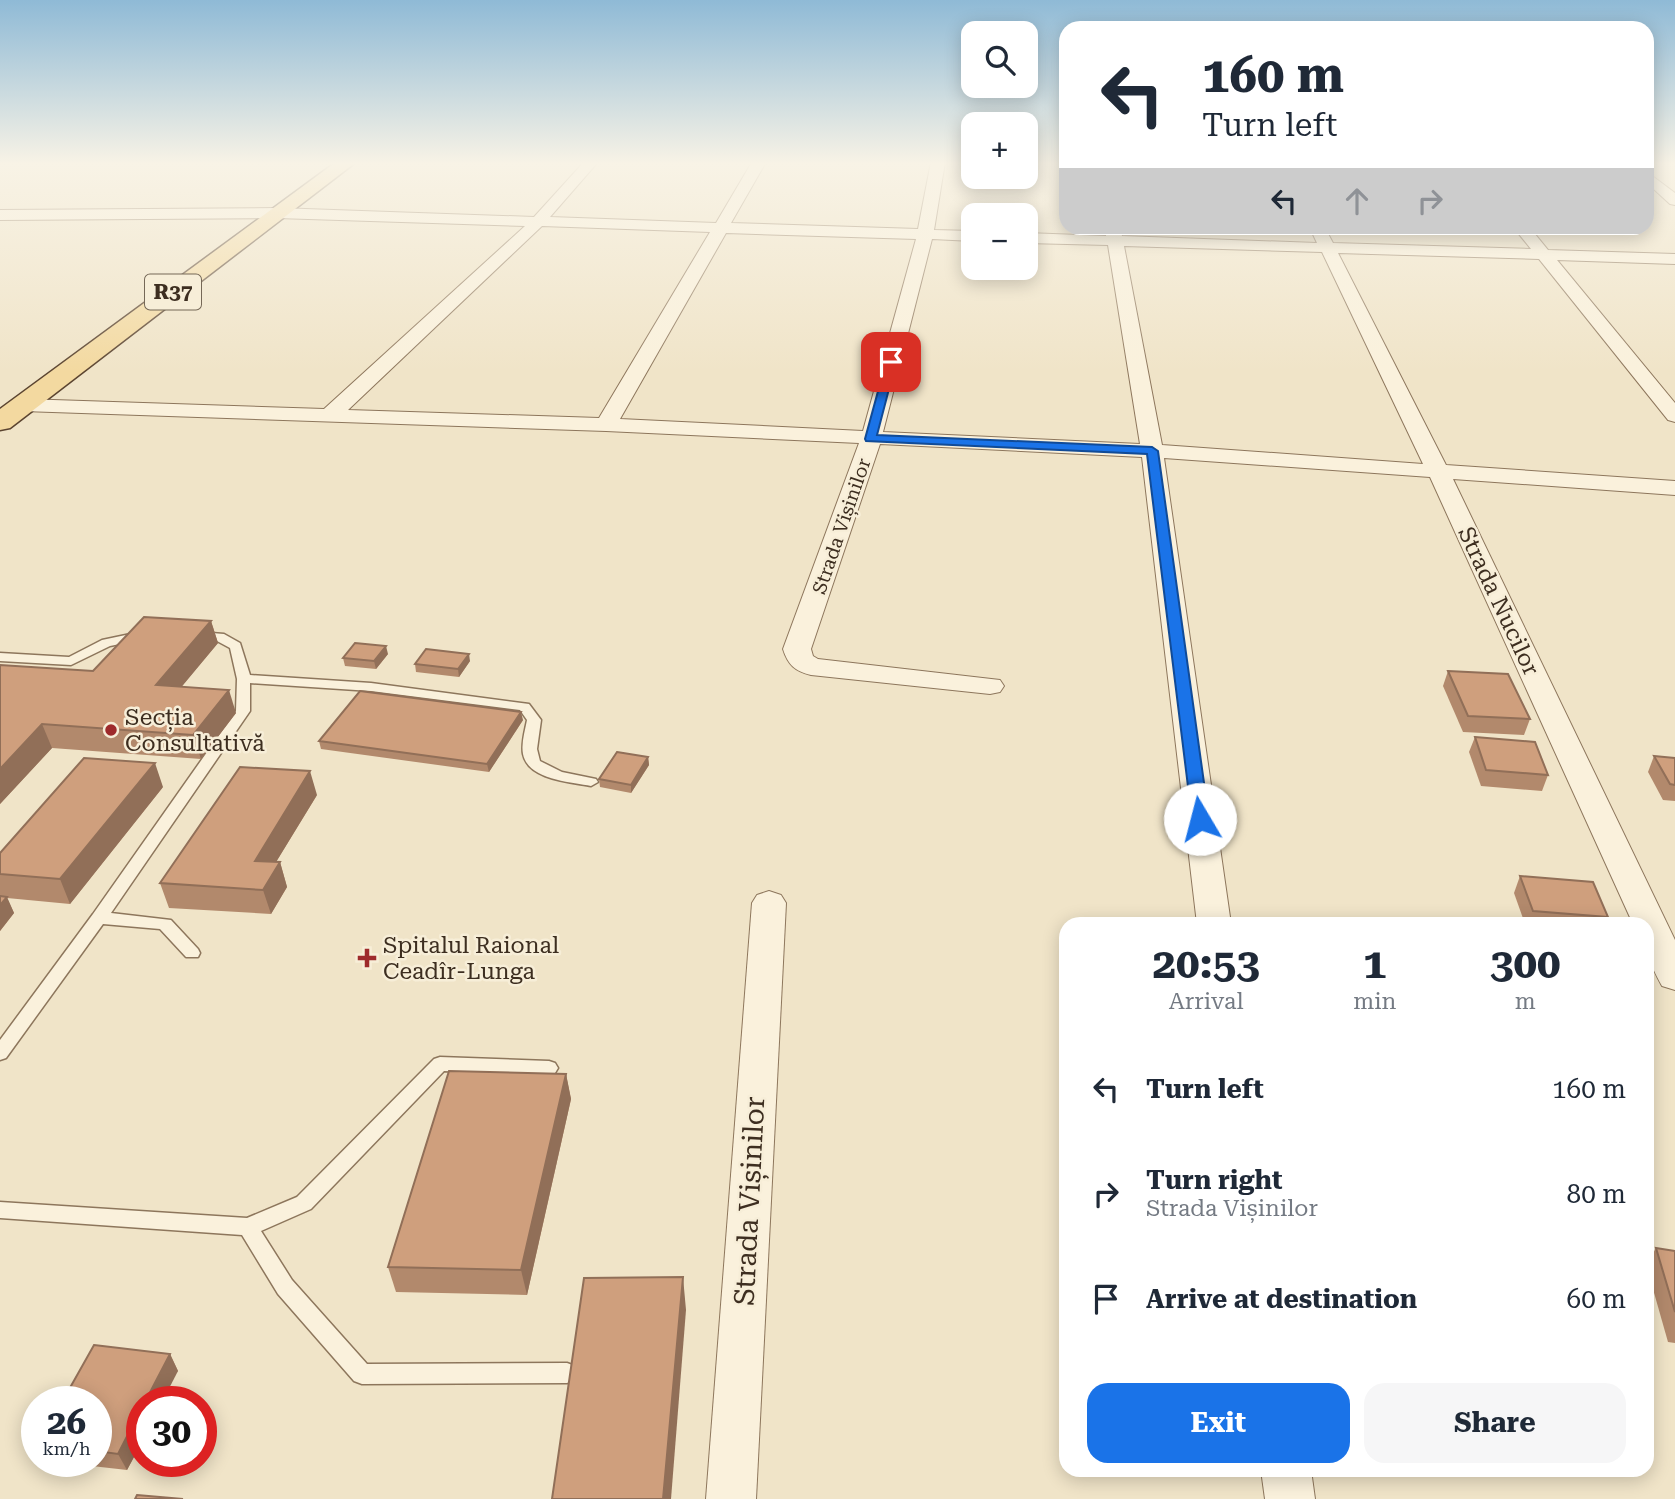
<!DOCTYPE html>
<meta charset="utf-8">
<style>
body{margin:0;font-family:"Roboto Serif",serif;background:#f6f6f7;color:#1f2937;height:100vh;display:flex;flex-direction:column;font-size:26px;white-space:nowrap}
*{box-sizing:border-box;margin:0}
p{font-size:23px;color:#747a83}
.icon{flex:none;width:38px;height:38px;fill:none;stroke:currentColor;stroke-width:2;stroke-linecap:round;stroke-linejoin:round}
.map{position:relative;flex:1;overflow:hidden}
.side{position:absolute;left:1059px;top:917px;width:595px;height:560px;display:flex;flex-direction:column;background:#fff;border-radius:21px;box-shadow:0 4px 18px #0003}
.side>*{flex:none}
.top-card{position:absolute;left:1059px;top:21px;width:595px;height:214px;border-radius:21px;box-shadow:0 4px 18px #0003;background:#fff;color:#1f2937;overflow:hidden}
.tools{position:absolute;left:961px;top:21px;display:grid;gap:14px}
.tools a{display:grid;place-items:center;width:77px;height:77px;border-radius:14px;background:#fff;box-shadow:0 4px 18px #0003;font-size:35px}
.speed{position:absolute;left:21px;top:1386px;display:flex;gap:14px;font-size:35px;font-weight:700;text-align:center}
.speed>*{display:grid;place-content:center;width:91px;height:91px;border-radius:50%;background:#fff;box-shadow:0 4px 18px #0003;line-height:1}
.speed small{font-size:18px;font-weight:400}
.speed .limit{border:10px solid #d22;background:#fff;color:#111}
.pin{position:absolute;display:grid;place-items:center;width:60px;height:60px;color:#fff;margin:-30px;border-radius:14px;box-shadow:0 4px 10px #0006}
.me{position:absolute;width:77px;margin:-38px;rotate:352deg;stroke-linejoin:round;filter:drop-shadow(0 0 5px #0008)}
.turn{display:flex;align-items:center;gap:24px;height:147px;padding:0 28px;font-size:32px}
.turn .icon{width:91px;height:91px;stroke-width:2.5}
.turn b{display:block;font-size:49px;line-height:60px}
.lanes{display:flex;align-items:center;height:66px;padding:0 28px;background:#0003;justify-content:center;gap:35px;direction:ltr}
.lanes .off{opacity:.35}
.eta{display:flex;justify-content:space-evenly;align-items:center;height:119px;text-align:center}
.eta b{font-size:42px;font-weight:700;line-height:49px}
.button{display:flex;gap:14px;margin-top:auto;padding:14px 28px}
.button a{flex:1;height:80px;border-radius:21px;background:#1a73e8;color:#fff;font-size:28px;font-weight:700;line-height:80px;text-align:center}
.button a+a{background:#f6f6f7;color:#1f2937}
ul{padding:0;list-style:none}
li{display:flex;align-items:center;gap:21px;height:105px;padding:0 28px}
li div{flex:1}
li b{display:block;font-size:26px}
li em{font-style:normal}
.map>svg:first-child{display:block}
.lines{fill:none;stroke-linecap:round;stroke-linejoin:round}
.service-casing{stroke:#8d765c;stroke-width:3}
.minor-casing{stroke:#8d765c;stroke-width:2}
.primary-casing{stroke:#5b4430;stroke-width:3}
.service{fill:#faf1dc;fill-rule:evenodd}
.minor{fill:#faf1dc;fill-rule:evenodd}
.primary{fill:#f3d9a0;fill-rule:evenodd}
.wall{fill:#b2896c}
.shaded-wall{fill:#916f58}
.building{fill:#cf9f7d;stroke:#916f58;stroke-width:2}
.route{fill:#1a73e8;stroke:#114b97;stroke-width:2}
.poi-dot{fill:#9e2a2b;stroke:#f7eed8;stroke-width:2.5}
.labels{text-anchor:middle;stroke-width:5;stroke-linejoin:round;paint-order:stroke}
.far-street-label{font-size:19px;fill:#3d2e20;stroke:#f7eed8}
.shield{fill:#f7eed8;stroke:#756857;stroke-width:2}
.shield-label{font-size:21px;font-weight:bold;fill:#3d2e20}
.street-label{font-size:23px;fill:#3d2e20;stroke:#f7eed8}
.poi-label{font-size:23px;fill:#3d2e20;stroke:#f7eed8;text-anchor:start}
.near-street-label{font-size:28px;fill:#3d2e20;stroke:#f7eed8}
</style>
<div class="map">
<svg width="1675" height="1499" viewBox="0 0 1675 1499">
<rect width="100%" height="100%" fill="#f0e4c8"/>
<g class="lines">
<defs>
<g id="service">
<polygon points="323,162 347,162 348,163 345,165"/>
<polygon points="140,632 146,636 144,639 110,646 71,665 0,661 0,653 69,657 102,640"/>
<path d="M199,632l25,2 16,9 10,32 121,8 158,21 12,16 -4,29 3,12 22,11 34,7 2,3 -7,4c-20,-4 -63,-6 -68,-32 -2,-11 2,-23 4,-34l-7,-10 -149,-19 -121,-8v28l-139,202 60,7 27,29 2,4 -2,4h-12l-26,-28 -57,-5 -97,134 -6,2v-20l93,-126 143,-203 1,-32 -7,-31 -13,-7 -22,-2 -2,-3z"/>
<polygon points="440,1057 549,1061 555,1063 558,1068 555,1073 549,1075 444,1071 311,1209 261,1231 292,1280 367,1364 567,1363 575,1366 578,1373 575,1380 567,1383 362,1384 354,1381 278,1294 242,1235 0,1218 0,1202 247,1218 297,1197 434,1059"/>
</g>
<g id="minor">
<path d="M584,162h14l-48,55 166,6 36,-61h14l-35,61 187,6 13,-67h14l-11,68 39,1v10l-41,-2 -49,193 257,12 -32,-199 -82,-2v-10l80,3v-8h14l2,8 195,7 -7,-15h15l8,15 198,6 -17,-21h16l18,22 127,4v10l-118,-4 118,143v19l-7,-2 -129,-161 -201,-6 108,212 229,16v14l-222,-16 222,461v50l-13,-4c-14,-25 -15,-34 -15,-62h-14l-203,-447 -266,-19 67,466h-34l-55,-467 -262,-13 -69,205 2,7 5,3 182,21 4,6 -4,6 -10,2 -179,-19c-16,-4 -23,-10 -28,-26l76,-206 -253,-12 -583,-20 -7,-2 -3,-4 3,-4 7,-2 301,10 201,-183 -248,-8 -277,2v-10l277,-2 257,9zM542,226l168,6 -111,186 -251,-8zM726,233l190,6 -53,192 -243,-12zM1124,246l198,6 101,212 -261,-19z"/>
<polygon points="1647,172 1675,193 1675,205 1670,204 1647,183"/>
<polygon points="769,891 781,895 786,903 756,1499 706,1499 752,903 757,895"/>
<polygon points="1261,1470 1311,1470 1315,1499 1265,1499"/>
</g>
<polygon id="primary" points="336,162 356,162 10,428 0,430 0,409"/>
</defs>
<use href="#service" class="service-casing"/>
<use href="#minor" class="minor-casing"/>
<use href="#primary" class="primary-casing"/>
<use href="#service" class="service"/>
<use href="#minor" class="minor"/>
<use href="#primary" class="primary"/>
</g>
<g class="wall">
<polygon points="211,621 218,643 181,687 236,713 201,759 52,748 0,804 0,665 93,671"/>
<polygon points="388,654 376,669 345,666 343,658"/>
<polygon points="470,661 459,677 416,672 415,664"/>
<polygon points="1448,671 1530,719 1524,735 1463,732 1443,686"/>
<polygon points="523,720 489,772 321,749 319,741"/>
<polygon points="1475,737 1548,775 1542,791 1481,786 1469,752"/>
<polygon points="1654,756 1675,758 1675,801 1663,800 1648,772"/>
<polygon points="648,757 649,765 631,793 600,787 599,779"/>
<polygon points="163,787 70,904 7,898 14,913 0,931 0,853"/>
<polygon points="317,795 276,862 280,862 287,887 271,914 169,908 160,883"/>
<polygon points="1520,876 1608,917 1606,924 1525,924 1514,893"/>
<polygon points="566,1074 571,1099 527,1295 396,1292 388,1267"/>
<polygon points="1656,1248 1675,1251 1675,1343 1668,1342 1647,1268 1647,1264"/>
<polygon points="170,1354 178,1371 142,1402 142,1442 127,1470 48,1461 96,1461 96,1402"/>
</g>
<g class="shaded-wall">
<polygon points="211,621 218,643 164,708 156,685"/>
<polygon points="386,646 388,654 376,669 374,661"/>
<polygon points="469,654 470,661 459,677 458,669"/>
<polygon points="229,690 236,713 201,759 193,735"/>
<polygon points="521,712 523,720 489,772 487,764"/>
<polygon points="42,724 52,748 0,804 0,769"/>
<polygon points="648,757 649,765 631,793 631,785"/>
<polygon points="155,763 163,787 70,904 60,879"/>
<polygon points="310,771 317,795 262,885 255,861"/>
<polygon points="280,862 287,887 271,914 263,890"/>
<polygon points="7,897 14,913 0,931 0,905"/>
<polygon points="566,1074 571,1099 527,1295 521,1270"/>
<polygon points="683,1277 686,1310 671,1499 663,1499"/>
<polygon points="170,1354 178,1371 162,1402 145,1402"/>
<polygon points="142,1407 142,1442 127,1470 118,1454"/>
</g>
<g class="building">
<polygon points="144,617 211,621 156,685 229,690 193,735 42,724 0,769 0,665 93,671"/>
<polygon points="355,643 386,646 374,661 343,658"/>
<polygon points="426,649 469,654 458,669 415,664"/>
<polygon points="1448,671 1508,674 1530,719 1468,716"/>
<polygon points="360,691 521,712 487,764 319,741"/>
<polygon points="1475,737 1535,742 1548,775 1486,770"/>
<polygon points="617,752 648,757 631,785 599,779"/>
<polygon points="1654,756 1675,758 1675,785 1670,784"/>
<polygon points="84,758 155,763 60,879 0,874 0,853"/>
<polygon points="240,767 310,771 255,861 280,862 263,890 160,883"/>
<polygon points="1520,876 1593,882 1608,917 1533,911"/>
<polygon points="0,896 7,897 0,905"/>
<polygon points="449,1071 566,1074 521,1270 388,1267"/>
<polygon points="1656,1248 1675,1251 1675,1312"/>
<polygon points="683,1277 663,1499 552,1499 584,1278"/>
<polygon points="94,1345 170,1354 145,1402 142,1402 142,1407 118,1454 96,1451 96,1402 62,1402"/>
<polygon points="137,1495 183,1499 135,1499"/>
</g>
<linearGradient id="sky" x2="0" y2="1"><stop stop-color="#8fbad6"/><stop offset="0.44" stop-color="#f8f3e6"/><stop offset="1" stop-color="#f8f3e6" stop-opacity="0"/></linearGradient>
<rect width="1675" height="372" fill="url(#sky)"/>
<polygon class="route" points="891,359 896,362 877,435 1152,447 1158,451 1209,819 1206,823 1194,823 1192,819 1147,454 866,441 865,439 886,362"/>
<g class="poi-dot">
<circle cx="111" cy="730" r="7"/>
<path d="M363.5 947.5h7v7h7v7h-7v7h-7v-7h-7v-7h7z"/>
</g>
<g class="labels">
<g class="far-street-label">
<text transform="translate(841 526) rotate(-71)" y="7">Strada Vișinilor</text>
</g>
<rect class="shield" x="145" y="274.5" width="56" height="35" rx="5"/>
<g class="shield-label">
<text x="173" y="299">R37</text>
</g>
<g class="street-label">
<text transform="translate(1499 601) rotate(65)" y="8">Strada Nucilor</text>
</g>
<g class="poi-label">
<text x="125" y="725">Secția<tspan x="125" dy="26">Consultativă</tspan></text>
<text x="383" y="953">Spitalul Raional<tspan x="383" dy="26">Ceadîr-Lunga</tspan></text>
</g>
<g class="near-street-label">
<text transform="translate(749 1201) rotate(-87)" y="10">Strada Vișinilor</text>
</g>
</g>
</svg>
<div class="tools">
<a><svg class="icon" aria-label="search" viewBox="0 0 24 24"><circle cx="10" cy="10" r="6"/><path d="M15 15l6 6"/></svg></a>
<a>+</a>
<a>−</a>
</div>
<div class="speed"><div>26<small>km/h</small></div><div class="limit">30</div></div>
<div class="pin" style="left:891px;top:362px;background:#d93025"><svg class="icon" aria-label="arrive" viewBox="0 0 24 24"><path d="M6 21V4h12l-3 4 3 4H6"/></svg></div>
<svg class="me" style="left:1200px;top:819px" viewBox="-20 -20 40 40"><circle r="19" fill="#fff"/><path d="M0-13L10 11 0 6-10 11z" fill="#1a73e8"/></svg>
<div class="top-card">
<div class="turn"><svg class="icon" aria-label="left" viewBox="0 0 24 24"><path d="M17 20v-9H6M10 6l-5 5 5 5"/></svg><div><b>160 m</b>Turn left</div></div>
<div class="lanes"><svg class="icon" aria-label="left" viewBox="0 0 24 24"><path d="M17 20v-9H6M10 6l-5 5 5 5"/></svg><svg class="icon off" aria-label="ahead" viewBox="0 0 24 24"><path d="M12 20V5M6 11l6-6 6 6"/></svg><svg class="icon off" aria-label="right" viewBox="0 0 24 24"><path d="M7 20v-9h11M14 6l5 5-5 5"/></svg></div>
</div>
<section class="side">
<div class="eta">
<div><b>20:53</b><p>Arrival</p></div>
<div><b>1</b><p>min</p></div>
<div><b>300</b><p>m</p></div>
</div>
<ul>
<li><svg class="icon" aria-label="left" viewBox="0 0 24 24"><path d="M17 20v-9H6M10 6l-5 5 5 5"/></svg><div><b>Turn left</b></div><em>160 m</em></li>
<li><svg class="icon" aria-label="right" viewBox="0 0 24 24"><path d="M7 20v-9h11M14 6l5 5-5 5"/></svg><div><b>Turn right</b><p>Strada Vișinilor</p></div><em>80 m</em></li>
<li><svg class="icon" aria-label="arrive" viewBox="0 0 24 24"><path d="M6 21V4h12l-3 4 3 4H6"/></svg><div><b>Arrive at destination</b></div><em>60 m</em></li>
</ul>
<div class="button"><a>Exit</a><a>Share</a></div>
</section>
</div>
